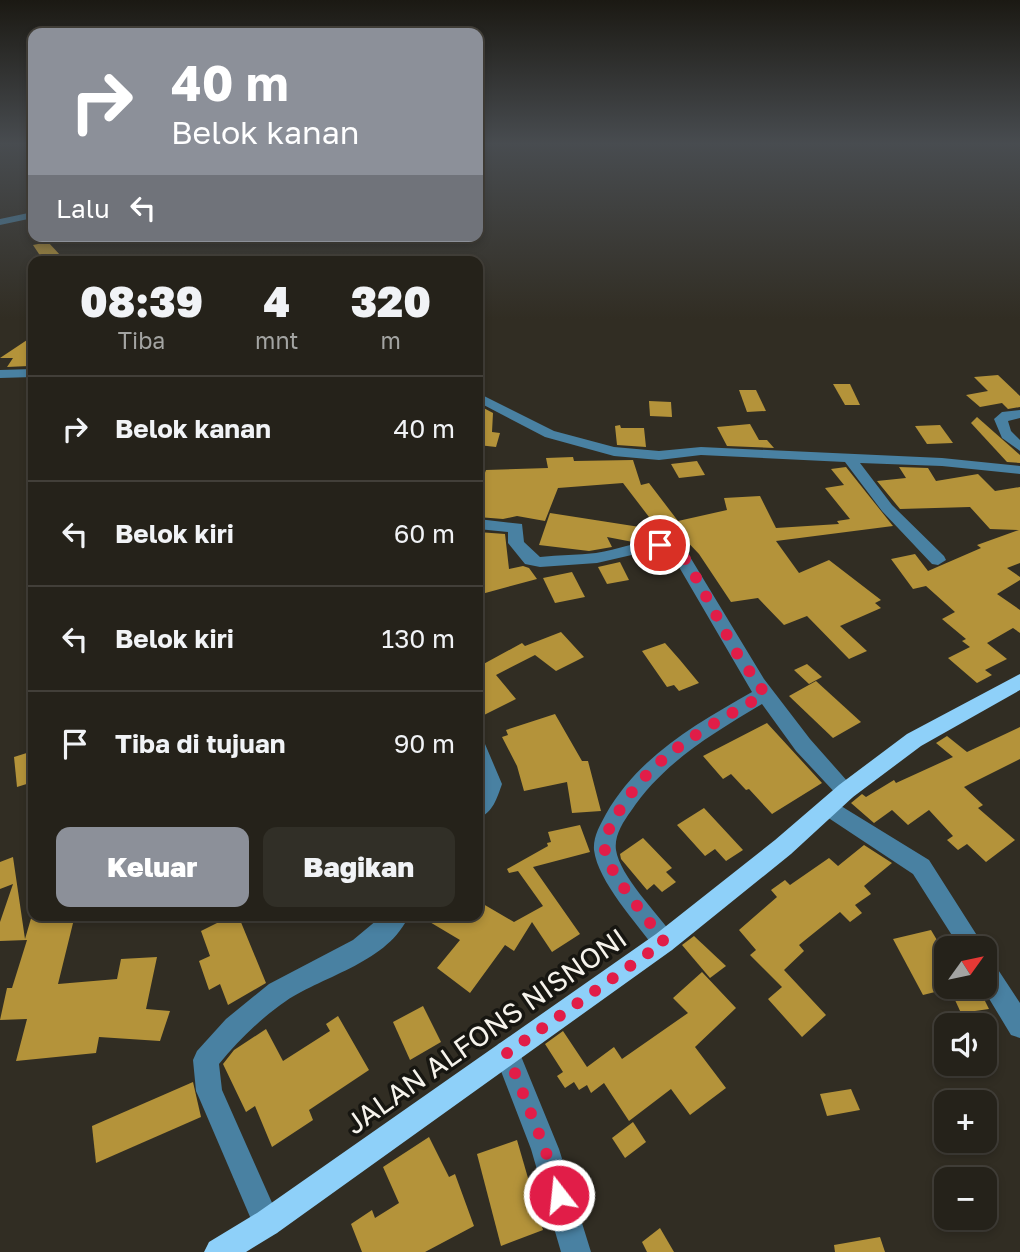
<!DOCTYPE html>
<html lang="id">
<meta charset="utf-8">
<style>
body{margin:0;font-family:"Golos Text",sans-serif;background:#312f27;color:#f1f3f6;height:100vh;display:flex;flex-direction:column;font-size:26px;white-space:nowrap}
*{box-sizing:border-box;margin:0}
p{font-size:23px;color:#a3a4a2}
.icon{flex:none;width:38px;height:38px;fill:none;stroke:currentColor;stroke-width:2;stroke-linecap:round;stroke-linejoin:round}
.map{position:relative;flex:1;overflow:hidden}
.panel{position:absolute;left:28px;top:256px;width:455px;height:665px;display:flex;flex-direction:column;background:#25221a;border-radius:14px;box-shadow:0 4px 10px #0003,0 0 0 2px #423f39}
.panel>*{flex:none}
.hud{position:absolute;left:28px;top:28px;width:455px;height:214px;border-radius:14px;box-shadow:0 4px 10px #0003,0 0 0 2px #423f39;background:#8c9099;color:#fff;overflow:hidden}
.needle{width:46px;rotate:57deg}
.fabs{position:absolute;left:934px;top:936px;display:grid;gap:14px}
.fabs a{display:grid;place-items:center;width:63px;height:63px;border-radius:14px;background:#25221a;box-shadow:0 4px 10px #0003,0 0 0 2px #423f39;font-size:35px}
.pin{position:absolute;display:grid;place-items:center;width:60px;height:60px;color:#fff;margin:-30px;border:4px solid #fff;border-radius:50%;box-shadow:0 2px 7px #0007}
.me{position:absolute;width:77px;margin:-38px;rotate:344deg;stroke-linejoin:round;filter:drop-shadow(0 0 5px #0008)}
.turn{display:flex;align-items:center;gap:24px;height:147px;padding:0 28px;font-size:32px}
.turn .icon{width:91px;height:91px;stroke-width:2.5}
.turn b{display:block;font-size:49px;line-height:60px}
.then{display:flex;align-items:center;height:66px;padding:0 28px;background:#0003;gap:14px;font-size:26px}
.eta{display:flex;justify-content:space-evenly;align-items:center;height:119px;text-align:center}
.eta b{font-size:42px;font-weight:800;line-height:49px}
.button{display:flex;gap:14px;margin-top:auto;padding:14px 28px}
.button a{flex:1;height:80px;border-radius:14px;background:#8c9099;color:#fff;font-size:28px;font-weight:800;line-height:80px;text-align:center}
.button a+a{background:#312f27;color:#f1f3f6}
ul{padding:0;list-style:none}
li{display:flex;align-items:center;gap:21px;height:105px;padding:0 28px;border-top:2px solid #423f39}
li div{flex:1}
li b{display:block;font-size:26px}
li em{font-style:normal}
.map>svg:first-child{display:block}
.building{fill:#b4933a}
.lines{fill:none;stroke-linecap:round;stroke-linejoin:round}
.minor{fill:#4981a2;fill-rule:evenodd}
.major{fill:#8ed0f9;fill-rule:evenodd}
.route{stroke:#e11d48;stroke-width:12;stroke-dasharray:0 21.6}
.labels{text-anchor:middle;stroke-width:7;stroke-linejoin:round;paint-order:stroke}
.near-street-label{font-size:28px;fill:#f6f3ec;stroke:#171611}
</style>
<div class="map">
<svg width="1020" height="1252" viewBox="0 0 1020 1252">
<rect width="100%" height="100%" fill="#312d23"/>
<g class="building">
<polygon points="48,242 61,256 43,260 33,245"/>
<polygon points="33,336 33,360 29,366 7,367 13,358 0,358"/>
<polygon points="998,375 1020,396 1020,407 1008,409 1002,403 980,407 966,395 988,391 974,377"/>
<polygon points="833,384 850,384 860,405 845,405"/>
<polygon points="739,390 756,390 766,411 747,412"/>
<polygon points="649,401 671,402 672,417 650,416"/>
<polygon points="478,405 493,413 492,432 500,433 496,447 478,445"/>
<polygon points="977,417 1020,455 1020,463 1007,462 971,423"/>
<polygon points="750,424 759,440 767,440 774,448 727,446 717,427"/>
<polygon points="620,425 621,428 644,428 646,447 617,445 615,426"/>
<polygon points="940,425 953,443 927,444 915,426"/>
<polygon points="573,457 574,461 633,460 641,485 649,483 678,521 727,510 724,498 760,496 776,528 839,524 837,521 850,519 825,488 844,485 831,469 846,467 893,526 776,541 799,573 829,560 881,600 875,603 881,608 840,626 867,651 849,659 807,616 784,625 758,598 731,602 699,554 679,533 633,542 607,537 612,547 589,551 539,545 550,513 659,530 623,483 558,488 545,521 517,516 503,519 478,517 478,477 483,478 486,470 548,468 546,458"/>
<polygon points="697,461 705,475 679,478 671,464"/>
<polygon points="899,467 928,468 936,481 978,474 995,491 1020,487 1020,563 1007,568 1020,577 1020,580 997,594 1020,610 1020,633 1013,628 987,643 1007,659 985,670 992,675 977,683 948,658 970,647 962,641 966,639 942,619 955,612 926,586 913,589 891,559 915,554 928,571 981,548 977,545 1019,530 990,529 970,507 900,509 877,481 906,478"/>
<polygon points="478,532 505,534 509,569 523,566 529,568 537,579 478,595"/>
<polygon points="620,562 629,580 607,584 598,567"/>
<polygon points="572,572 585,597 555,603 543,578"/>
<polygon points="561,632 584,657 556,671 535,655 496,675 516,699 478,718 478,667 522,643 525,646"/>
<polygon points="665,643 680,660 699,683 679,691 674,685 667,687 642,651"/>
<polygon points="807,664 822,677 809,684 794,670"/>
<polygon points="816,681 861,722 833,738 789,696"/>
<polygon points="555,714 582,761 588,761 601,811 572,813 567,782 524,791 517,766 502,737 508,735 506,730"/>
<polygon points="767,723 822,783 772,814 749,789 746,790 731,774 723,779 703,756"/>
<polygon points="1020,727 1020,759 964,787 983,805 978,808 1015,840 986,862 967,844 958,850 947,840 953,836 929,810 908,825 892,810 874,823 851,803 862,794 866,797 894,780 896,783 953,757 936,743 947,736 967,752"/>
<polygon points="33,751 33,782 17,787 14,757"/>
<polygon points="704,808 743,850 726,861 715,849 705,856 677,825"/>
<polygon points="580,825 590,852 533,867 580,934 552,952 532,922 514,951 505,945 470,993 437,968 460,940 418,915 478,915 478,901 514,922 543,906 518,871 509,873 507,869 548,846 547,843 551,842 548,832"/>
<polygon points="643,838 672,868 666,872 676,882 662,892 654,884 647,890 621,859 620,854"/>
<polygon points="864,845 892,863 864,886 871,894 855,905 862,913 850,922 840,912 799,945 804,951 784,970 826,1015 802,1037 768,999 782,987 750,955 756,950 739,930 777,897 771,890 785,880 790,885 829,858 838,866"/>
<polygon points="13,857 25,939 32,915 75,915 58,984 117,979 121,959 157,957 146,1009 170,1011 160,1041 99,1037 96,1053 16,1061 27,1019 0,1020 7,988 12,988 27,940 0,941 0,922 13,884 0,889 0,862"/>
<polygon points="233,915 238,915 266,983 228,1005 220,984 209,990 199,961 210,956 201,931"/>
<polygon points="931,930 947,957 947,989 923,995 893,939"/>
<polygon points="694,936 726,966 710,978 682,945"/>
<polygon points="702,972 736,1008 695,1047 726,1088 690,1115 671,1089 629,1121 604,1083 591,1093 587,1085 579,1090 574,1082 565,1088 557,1076 563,1072 545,1044 563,1031 587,1067 614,1047 622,1059 688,1013 673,998"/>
<polygon points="949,987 978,987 989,1009 961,1013"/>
<polygon points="423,1006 441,1042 410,1060 393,1022"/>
<polygon points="338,1016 369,1070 309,1110 313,1120 272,1147 255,1106 246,1112 223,1064 234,1050 266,1029 283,1061 330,1031 326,1024"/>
<polygon points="193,1082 201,1117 96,1163 92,1126"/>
<polygon points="851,1089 860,1110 827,1116 820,1094"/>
<polygon points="633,1122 646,1142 625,1158 612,1138"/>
<polygon points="429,1137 449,1177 455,1174 474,1226 425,1252 362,1252 351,1224 372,1210 375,1218 399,1203 383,1167"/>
<polygon points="517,1140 543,1230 501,1246 477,1154"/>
<polygon points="660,1228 674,1252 647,1252 642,1242"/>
<polygon points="880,1237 885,1252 835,1252 834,1245"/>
</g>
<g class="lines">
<g class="minor">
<polygon points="33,212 33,218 0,225 0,219"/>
<polygon points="33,369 33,377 0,378 0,370"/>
<polygon points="478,393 554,431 614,447 659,451 701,447 942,458 1020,466 1020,474 942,466 860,463 892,505 944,556 946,560 938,565 932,564 882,511 845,462 701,455 659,460 614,456 545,437 478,402"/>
<polygon points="1020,410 1020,418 1008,421 1011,431 1020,440 1020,451 1002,438 994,419 1002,412"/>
<path d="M478,519l44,5 2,18 16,15c19,-2 38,-2 56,-4 32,-5 56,-20 88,-6l80,132 46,60 46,52 -3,6 -7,3 -7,-3 -43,-46 -34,-47c-50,30 -98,58 -131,107 -8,11 -17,25 -15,39 4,26 41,63 56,84l4,8 -4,8 -8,3 -8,-3c-19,-27 -58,-68 -62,-100 -1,-13 6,-25 12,-36 33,-58 90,-90 146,-122l-80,-137 -23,-4 -52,12 -57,4 -15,-3 -17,-21v-11l-30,-3z"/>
<path d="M478,742l7,2 17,40c-5,14 -9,29 -24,34v-24l4,-10 -4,-10z"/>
<polygon points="828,798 929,860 985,948 960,948 913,874 821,813 818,807 821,801"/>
<path d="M383,915h26c-20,47 -84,60 -123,86 -25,17 -47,39 -67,63l3,26 59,133 -4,10 -10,4 -10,-4 -57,-133 -4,-9 -3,-31 4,-9 29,-32 43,-35 84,-44z"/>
<polygon points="985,958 993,962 1020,1003 1020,1038 1011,1035 982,987 985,987"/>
<polygon points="507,1040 516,1044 559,1149 591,1252 561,1252 531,1149 494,1053 498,1044"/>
</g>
<polygon class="major" points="1020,674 1020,690 921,746 853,797 791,854 672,950 277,1233 246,1252 204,1252 209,1242 257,1213 656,934 775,840 839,785 907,734"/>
</g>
<linearGradient id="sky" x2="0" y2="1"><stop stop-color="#1b1913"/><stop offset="0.45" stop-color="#484c50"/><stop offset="1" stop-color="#484c50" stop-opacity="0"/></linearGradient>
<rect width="1020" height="319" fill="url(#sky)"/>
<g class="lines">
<path class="route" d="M559,1195l-14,-46 -38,-96 157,-111c-15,-22 -55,-68 -59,-91 -2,-15 7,-27 14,-40 36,-59 88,-83 146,-117l-29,-42 -49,-91 -16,-15 -11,-1"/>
</g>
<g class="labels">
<g class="near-street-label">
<text transform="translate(486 1031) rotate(-35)" y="10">JALAN ALFONS NISNONI</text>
</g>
</g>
</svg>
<div class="fabs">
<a><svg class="needle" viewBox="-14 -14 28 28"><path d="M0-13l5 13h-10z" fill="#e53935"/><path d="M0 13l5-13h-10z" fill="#a3a4a2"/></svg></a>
<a><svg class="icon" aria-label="sound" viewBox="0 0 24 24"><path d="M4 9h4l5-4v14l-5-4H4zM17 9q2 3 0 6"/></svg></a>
<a>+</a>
<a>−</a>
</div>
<div class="pin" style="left:660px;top:545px;background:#d93025"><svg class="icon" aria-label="arrive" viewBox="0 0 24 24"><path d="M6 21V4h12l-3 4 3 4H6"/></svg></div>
<svg class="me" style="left:559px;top:1195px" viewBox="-20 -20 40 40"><circle r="17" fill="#e11d48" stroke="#fff" stroke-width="3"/><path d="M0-11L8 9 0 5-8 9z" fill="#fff"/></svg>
<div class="hud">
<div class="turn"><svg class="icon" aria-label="right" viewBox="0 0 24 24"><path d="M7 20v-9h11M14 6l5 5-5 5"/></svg><div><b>40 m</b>Belok kanan</div></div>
<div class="then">Lalu<svg class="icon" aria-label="left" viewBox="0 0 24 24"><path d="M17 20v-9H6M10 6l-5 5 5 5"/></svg></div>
</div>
<section class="panel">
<div class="eta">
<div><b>08:39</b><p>Tiba</p></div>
<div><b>4</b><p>mnt</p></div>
<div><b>320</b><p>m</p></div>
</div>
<ul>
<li><svg class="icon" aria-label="right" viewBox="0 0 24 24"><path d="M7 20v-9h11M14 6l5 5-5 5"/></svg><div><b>Belok kanan</b></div><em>40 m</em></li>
<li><svg class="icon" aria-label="left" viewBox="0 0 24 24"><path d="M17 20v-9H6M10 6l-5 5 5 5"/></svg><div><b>Belok kiri</b></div><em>60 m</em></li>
<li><svg class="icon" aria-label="left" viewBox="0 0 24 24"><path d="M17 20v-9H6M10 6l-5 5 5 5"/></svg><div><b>Belok kiri</b></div><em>130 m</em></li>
<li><svg class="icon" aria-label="arrive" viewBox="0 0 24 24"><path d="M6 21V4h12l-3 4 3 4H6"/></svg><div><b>Tiba di tujuan</b></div><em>90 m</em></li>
</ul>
<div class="button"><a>Keluar</a><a>Bagikan</a></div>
</section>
</div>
